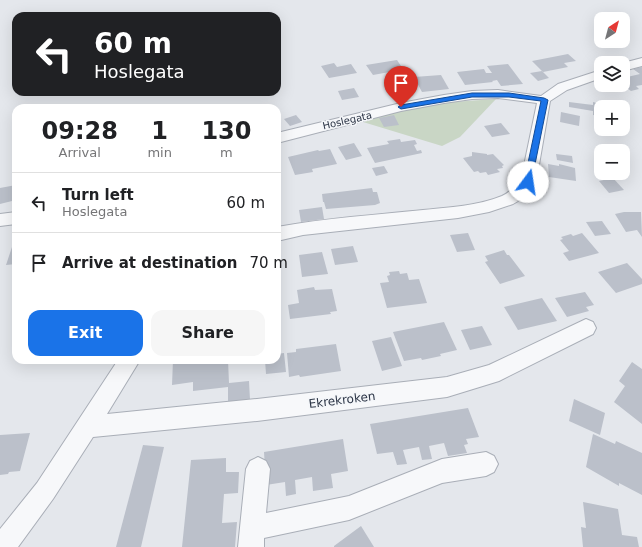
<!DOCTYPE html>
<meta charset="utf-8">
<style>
body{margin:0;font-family:"DejaVu Sans",sans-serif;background:#f6f6f6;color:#202124;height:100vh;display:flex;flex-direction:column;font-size:15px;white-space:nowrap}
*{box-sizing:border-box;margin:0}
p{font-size:13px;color:#757577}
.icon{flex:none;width:22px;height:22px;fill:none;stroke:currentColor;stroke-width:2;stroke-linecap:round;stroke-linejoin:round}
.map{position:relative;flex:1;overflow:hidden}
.side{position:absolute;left:12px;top:104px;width:269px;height:260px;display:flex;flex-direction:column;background:#fff;border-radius:12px;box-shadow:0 4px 16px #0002}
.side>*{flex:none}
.guide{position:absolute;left:12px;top:12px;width:269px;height:84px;border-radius:12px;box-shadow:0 4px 16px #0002;background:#202124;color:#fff;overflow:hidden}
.needle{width:26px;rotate:36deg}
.controls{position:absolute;left:594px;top:12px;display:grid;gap:8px}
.controls a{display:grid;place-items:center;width:36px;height:36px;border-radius:8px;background:#fff;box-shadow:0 4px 16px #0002;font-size:20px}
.pin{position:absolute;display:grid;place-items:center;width:34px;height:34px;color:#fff;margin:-41px -17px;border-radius:50% 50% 50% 0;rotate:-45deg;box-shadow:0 0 4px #0007}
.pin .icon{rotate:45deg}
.me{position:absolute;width:44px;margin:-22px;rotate:14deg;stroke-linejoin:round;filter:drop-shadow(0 0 3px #0008)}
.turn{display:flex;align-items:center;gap:14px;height:84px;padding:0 16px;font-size:18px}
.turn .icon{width:52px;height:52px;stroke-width:2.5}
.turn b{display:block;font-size:28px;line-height:34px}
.eta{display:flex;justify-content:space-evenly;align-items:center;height:68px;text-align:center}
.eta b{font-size:24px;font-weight:800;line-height:28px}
.cta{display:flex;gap:8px;margin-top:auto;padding:8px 16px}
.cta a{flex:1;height:46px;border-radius:12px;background:#1a73e8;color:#fff;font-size:16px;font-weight:800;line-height:46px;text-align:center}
.cta a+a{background:#f6f6f6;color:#202124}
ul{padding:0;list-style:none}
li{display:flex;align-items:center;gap:12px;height:60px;padding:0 16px;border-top:1px solid #e0e0e0}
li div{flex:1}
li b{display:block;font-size:15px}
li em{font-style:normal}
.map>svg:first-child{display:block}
.green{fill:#c9d6c5}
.building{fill:#bbc0ca}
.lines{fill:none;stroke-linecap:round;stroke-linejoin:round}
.minor-casing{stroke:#a9aeb7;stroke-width:2}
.minor{fill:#f7f8fa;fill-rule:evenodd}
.route{fill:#1a73e8;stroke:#114b97}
.labels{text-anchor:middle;stroke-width:3;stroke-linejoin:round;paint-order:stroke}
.far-street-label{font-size:10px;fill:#2b3445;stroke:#f4f6f9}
.street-label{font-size:12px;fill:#2b3445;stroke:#f4f6f9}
</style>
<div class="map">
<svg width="642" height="547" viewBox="0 0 642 547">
<rect width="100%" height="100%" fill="#e4e7ec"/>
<polygon class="green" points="496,99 460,137 442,146 363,122 423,104"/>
<g class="building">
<polygon points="568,54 576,61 564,63 568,67 543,72 532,61"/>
<polygon points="397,60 403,69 407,69 411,73 398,76 395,71 373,75 366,65"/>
<polygon points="334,63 337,67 351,64 357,73 329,78 321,66"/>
<polygon points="508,64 523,84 501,86 497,80 492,81 493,82 465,85 457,72 484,69 486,73 492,73 487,66"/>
<polygon points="642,67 642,85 636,86 639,89 631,91 623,85 627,83 623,80 623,78 640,74 633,69"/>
<polygon points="542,71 549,78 538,81 530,73"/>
<polygon points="441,75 449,89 422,92 414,77"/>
<polygon points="354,88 359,97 342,100 338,91"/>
<polygon points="569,102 593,105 593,102 613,107 601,107 601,116 593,115 593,111 569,107"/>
<polygon points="561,112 580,116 579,126 560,122"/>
<polygon points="296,115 302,122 290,126 284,119"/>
<polygon points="394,115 399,125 384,127 379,118"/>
<polygon points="501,123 510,134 492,137 484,126"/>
<polygon points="400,139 401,142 415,140 417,144 414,145 417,151 421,150 422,153 375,163 367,148 389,144 387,141"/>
<polygon points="354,143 362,156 346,160 338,147"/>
<polygon points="330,149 337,164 312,169 313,172 295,175 288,157 318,150 319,151"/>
<polygon points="472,152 487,154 487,155 493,154 504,165 502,166 503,168 497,169 500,172 488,175 486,172 480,173 478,171 474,172 463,158 472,156"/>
<polygon points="556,154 572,156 573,163 557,160"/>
<polygon points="548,164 559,166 559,164 575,168 576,181 549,177"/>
<polygon points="384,166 388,173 376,176 372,168"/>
<polygon points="613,178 624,190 609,193 599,181"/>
<polygon points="16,185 16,200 0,204 0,188"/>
<polygon points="372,188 373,192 377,192 380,203 375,205 326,209 324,202 323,202 322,194"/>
<polygon points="322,207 324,219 301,222 299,210"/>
<polygon points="624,212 641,212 642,237 637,230 626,232 615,214"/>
<polygon points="602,221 611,234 595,236 586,222"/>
<polygon points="468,233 475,250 457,252 450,235"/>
<polygon points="582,233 599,253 569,261 563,253 569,251 560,240 563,239 561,237 571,234 573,236"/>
<polygon points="14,241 16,241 16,264 6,265"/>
<polygon points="353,246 358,262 335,265 331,249"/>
<polygon points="504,250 507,255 509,255 525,276 500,284 485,262 488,261 485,256"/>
<polygon points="322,252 328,274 302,277 299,255"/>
<polygon points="627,263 642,279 642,284 616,293 598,272"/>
<polygon points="399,271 400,274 407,273 409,280 419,279 427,303 387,308 380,283 389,282 387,276 390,275 389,272"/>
<polygon points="314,287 315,290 332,289 337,311 330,312 331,314 290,319 288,305 299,303 297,290"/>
<polygon points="585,292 594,305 586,307 589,311 567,317 555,298"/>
<polygon points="542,298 557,321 518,330 504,307"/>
<polygon points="444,322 457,350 440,354 441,356 422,360 421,358 404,361 393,332"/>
<polygon points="482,326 492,345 470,350 461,330"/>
<polygon points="391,337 402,366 382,371 372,341"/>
<polygon points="336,344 341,371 300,377 299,375 289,377 287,353 296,352 296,349"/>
<polygon points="284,353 286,372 266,374 265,360 277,360 277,354"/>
<polygon points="173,360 228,360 229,383 249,381 250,400 228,403 228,387 193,391 193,382 172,385"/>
<polygon points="632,362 642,369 642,424 614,402 625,386 619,381"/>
<polygon points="574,399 605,413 600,435 569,421"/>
<polygon points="468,408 479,437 466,439 468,444 464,445 467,453 448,456 444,443 429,446 432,459 422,460 419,447 403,450 407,464 397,465 393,452 377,454 370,424"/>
<polygon points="30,433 20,471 9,472 8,474 0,475 0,435"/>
<polygon points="593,434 615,444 616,441 642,453 642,495 619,483 619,486 586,467"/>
<polygon points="343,439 348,471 331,474 333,488 313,491 312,477 295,480 296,494 286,496 285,482 266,485 264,452"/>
<polygon points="143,445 164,447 141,547 116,547"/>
<polygon points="226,458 226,472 239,472 238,493 224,494 222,523 237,522 235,547 182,547 191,460"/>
<polygon points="583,502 618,509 622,535 637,537 639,547 583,547 581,527 586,528"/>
<polygon points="361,526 374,547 334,547 334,546"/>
</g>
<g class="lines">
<defs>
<g id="minor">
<polygon points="642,58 642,66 623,71 623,63"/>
<path d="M601,70v8l-34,12 -17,11 -14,81 -11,15 -12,7 -24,8 -31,6 -155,17 -26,6v-14c48,-9 98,-12 146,-17 26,-3 55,-4 79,-14 8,-4 13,-9 19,-16l16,-77 -39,-5 -26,1 -28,4 -43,8 -124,32v-10l124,-30 43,-8 28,-4 26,-1 43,6 17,-12z"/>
<polygon points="16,212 16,224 0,226 0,214"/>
<polygon points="586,319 593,322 596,328 593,334 499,381 447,397 257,421 93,437 53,499 18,547 0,547 0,529 37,483 118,360 140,360 107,414 257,399 447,377 489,365"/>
<polygon points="486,452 494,456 498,464 494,472 486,476 442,483 349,520 264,538 264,547 238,547 246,469 250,461 258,457 266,461 270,469 266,513 349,496 442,459"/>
</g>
</defs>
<use href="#minor" class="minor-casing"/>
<use href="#minor" class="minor"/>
</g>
<polygon class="route" points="472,93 509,93 544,98 548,100 531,184 528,185 524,182 541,101 509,97 472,97 401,109 398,107 401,105"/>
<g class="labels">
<g class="far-street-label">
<text transform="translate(347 120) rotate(-13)" y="4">Hoslegata</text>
</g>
<g class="street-label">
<text transform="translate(342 400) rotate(-7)" y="4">Ekrekroken</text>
</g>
</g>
</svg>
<div class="controls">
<a><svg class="needle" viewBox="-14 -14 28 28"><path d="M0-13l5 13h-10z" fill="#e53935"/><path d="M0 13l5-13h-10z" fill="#757577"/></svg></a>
<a><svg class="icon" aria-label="layers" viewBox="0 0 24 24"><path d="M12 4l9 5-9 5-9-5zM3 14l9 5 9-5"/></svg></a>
<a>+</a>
<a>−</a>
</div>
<div class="pin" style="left:401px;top:107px;background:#d93025"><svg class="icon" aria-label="arrive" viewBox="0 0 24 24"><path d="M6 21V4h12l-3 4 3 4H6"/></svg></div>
<svg class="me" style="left:528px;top:182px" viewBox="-20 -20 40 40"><circle r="19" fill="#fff"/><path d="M0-13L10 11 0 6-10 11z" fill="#1a73e8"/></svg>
<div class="guide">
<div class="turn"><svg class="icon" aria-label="left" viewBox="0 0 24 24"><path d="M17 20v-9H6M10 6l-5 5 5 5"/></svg><div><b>60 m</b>Hoslegata</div></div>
</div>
<section class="side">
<div class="eta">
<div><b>09:28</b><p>Arrival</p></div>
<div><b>1</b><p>min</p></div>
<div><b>130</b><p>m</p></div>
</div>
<ul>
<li><svg class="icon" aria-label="left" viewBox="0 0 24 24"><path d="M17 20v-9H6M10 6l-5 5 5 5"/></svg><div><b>Turn left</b><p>Hoslegata</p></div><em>60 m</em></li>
<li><svg class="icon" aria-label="arrive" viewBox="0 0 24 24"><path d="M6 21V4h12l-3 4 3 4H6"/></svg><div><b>Arrive at destination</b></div><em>70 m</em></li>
</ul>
<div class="cta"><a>Exit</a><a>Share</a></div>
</section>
</div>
